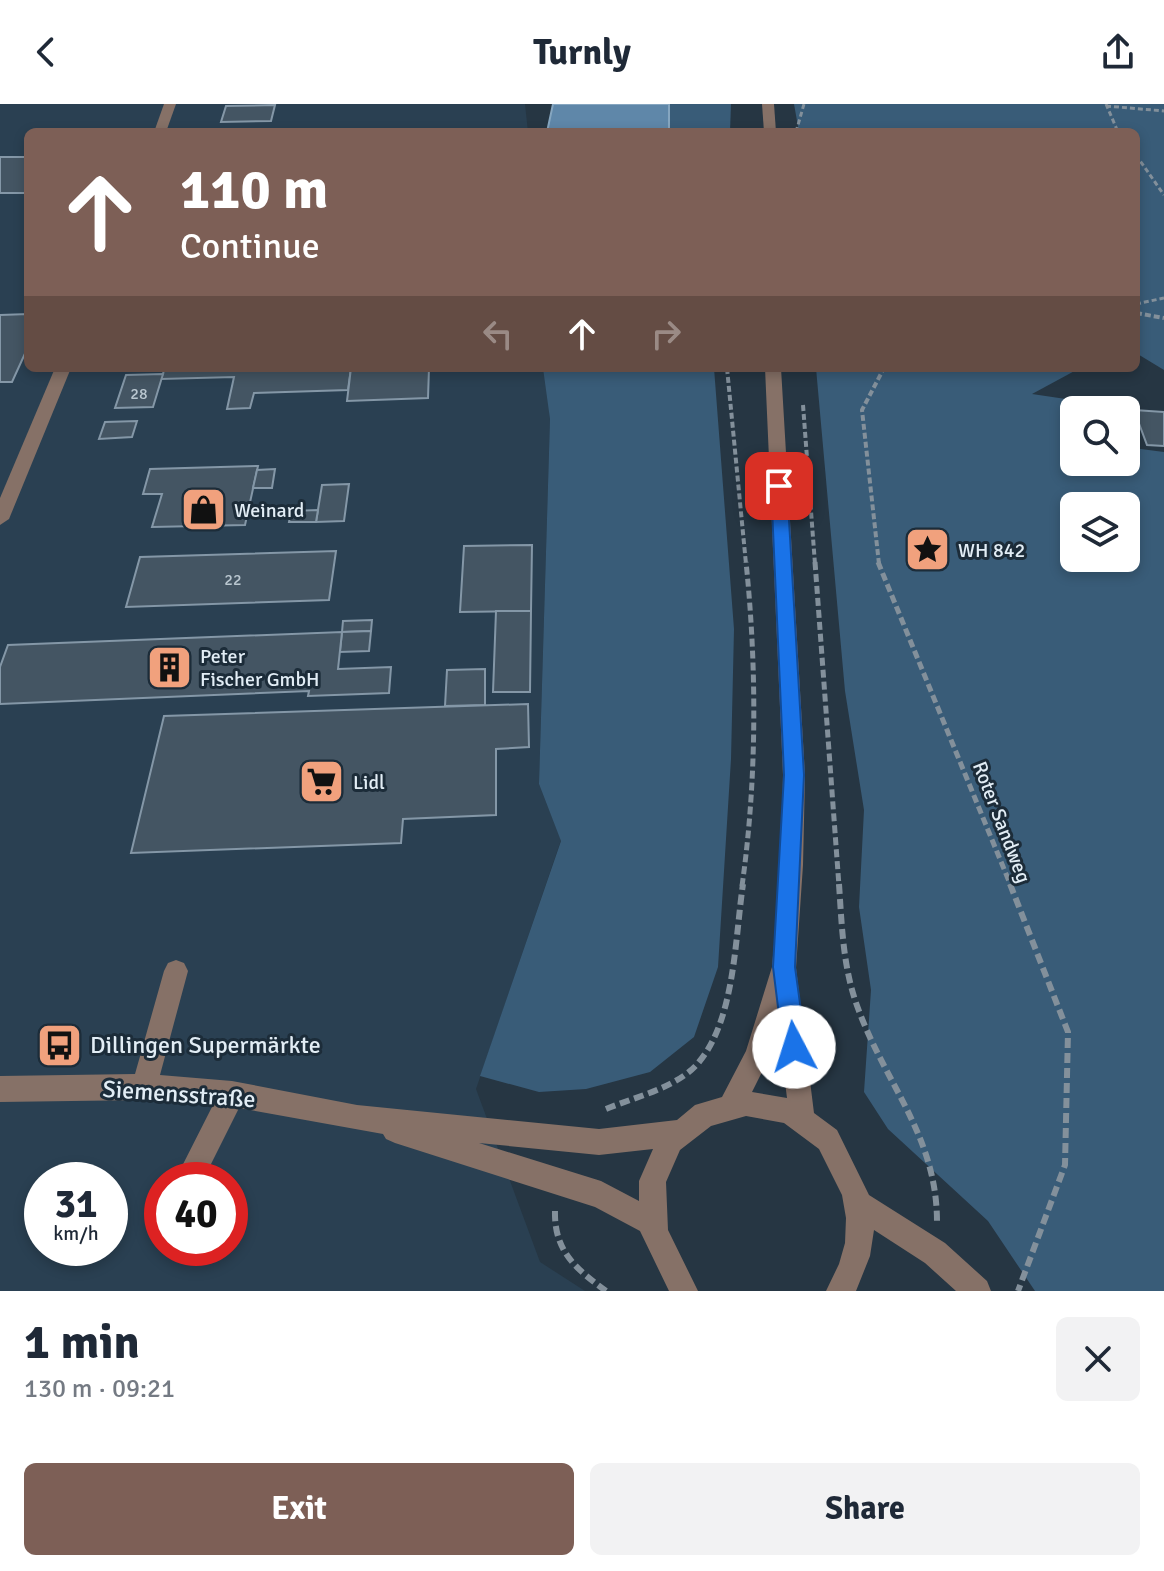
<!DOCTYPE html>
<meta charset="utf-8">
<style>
body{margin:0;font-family:Signika,sans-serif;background:#f2f2f3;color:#1f2937;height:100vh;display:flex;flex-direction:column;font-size:30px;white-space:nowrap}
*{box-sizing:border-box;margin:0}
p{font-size:26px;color:#747a83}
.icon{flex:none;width:44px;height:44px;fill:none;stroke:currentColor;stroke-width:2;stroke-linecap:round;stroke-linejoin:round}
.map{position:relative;height:1187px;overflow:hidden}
.sheet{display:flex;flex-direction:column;background:#fff;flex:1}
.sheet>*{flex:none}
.banner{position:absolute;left:24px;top:24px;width:1116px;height:244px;border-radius:12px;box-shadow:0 4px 12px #0003;background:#7d5f56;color:#fff;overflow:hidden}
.tools{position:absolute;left:1060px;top:292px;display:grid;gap:16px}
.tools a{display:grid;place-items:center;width:80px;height:80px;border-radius:12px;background:#fff;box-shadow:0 4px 12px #0003;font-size:40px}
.speed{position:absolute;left:24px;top:1058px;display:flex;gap:16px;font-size:40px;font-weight:700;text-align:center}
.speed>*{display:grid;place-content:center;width:104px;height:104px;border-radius:50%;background:#fff;box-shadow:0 4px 12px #0003;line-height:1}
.speed small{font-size:20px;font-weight:400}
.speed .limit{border:12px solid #d22;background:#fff;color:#111}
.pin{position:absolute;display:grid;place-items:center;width:68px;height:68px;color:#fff;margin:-34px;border-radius:16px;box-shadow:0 4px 12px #0006}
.me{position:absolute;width:88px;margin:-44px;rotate:355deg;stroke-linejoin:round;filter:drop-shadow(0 0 6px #0008)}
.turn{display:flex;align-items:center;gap:28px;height:168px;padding:0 24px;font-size:36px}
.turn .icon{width:104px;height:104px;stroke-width:2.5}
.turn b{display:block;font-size:56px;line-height:68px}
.lanes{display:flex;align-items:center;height:76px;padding:0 24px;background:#0003;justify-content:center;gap:40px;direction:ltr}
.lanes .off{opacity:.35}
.round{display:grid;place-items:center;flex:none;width:84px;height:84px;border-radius:12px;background:#f2f2f3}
.head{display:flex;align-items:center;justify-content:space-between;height:136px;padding:0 24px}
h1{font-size:48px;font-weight:800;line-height:60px}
.cta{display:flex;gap:16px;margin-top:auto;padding:16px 24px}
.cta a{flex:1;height:92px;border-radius:12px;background:#7d5f56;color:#fff;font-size:32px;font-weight:800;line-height:92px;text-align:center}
.cta a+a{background:#f2f2f3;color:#1f2937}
header{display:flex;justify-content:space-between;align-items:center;height:104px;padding:0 24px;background:#fff;font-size:36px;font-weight:800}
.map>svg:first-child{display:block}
.built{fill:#2a4052;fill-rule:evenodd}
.green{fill:#395c78;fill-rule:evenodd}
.water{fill:#5f87a9;stroke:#86a6c0;stroke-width:2}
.building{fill:#445563;stroke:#8497a7;stroke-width:2}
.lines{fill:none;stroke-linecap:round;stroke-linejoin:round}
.path-far3{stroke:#83909b;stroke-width:3;stroke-dasharray:5 3;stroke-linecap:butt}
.path-far2{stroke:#83909b;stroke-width:4;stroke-dasharray:6 3;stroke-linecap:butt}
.path-far1{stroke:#83909b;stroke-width:5;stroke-dasharray:8 4;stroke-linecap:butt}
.path{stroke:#83909b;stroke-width:6;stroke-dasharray:10 5;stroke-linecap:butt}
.minor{fill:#867167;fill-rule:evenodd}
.route{fill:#1a73e8;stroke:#114b97;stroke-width:2}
.labels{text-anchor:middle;stroke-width:6;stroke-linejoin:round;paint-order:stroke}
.number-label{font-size:16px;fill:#bac7d0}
.poi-label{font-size:20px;fill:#e2edf5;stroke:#1c2c39;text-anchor:start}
.street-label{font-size:20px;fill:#e2edf5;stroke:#1c2c39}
.near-poi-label{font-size:24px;fill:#e2edf5;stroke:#1c2c39;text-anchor:start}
.near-street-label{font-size:24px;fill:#e2edf5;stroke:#1c2c39}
</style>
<header><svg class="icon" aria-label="back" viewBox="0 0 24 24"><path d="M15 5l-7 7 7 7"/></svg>Turnly<svg class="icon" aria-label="share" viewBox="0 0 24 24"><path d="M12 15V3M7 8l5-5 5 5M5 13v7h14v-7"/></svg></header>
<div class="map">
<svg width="1164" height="1187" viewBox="0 0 1164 1187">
<rect width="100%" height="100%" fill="#263643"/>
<path class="built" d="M0,0h525l3,28h-500v236h518l4,51 -11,365 22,56 -85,249 64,173 45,29h-585zM42,1076h68v68h-68zM162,1076h68v68h-68z"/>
<g class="green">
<polygon points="669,0 731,0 730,28 669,28"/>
<polygon points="794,0 1164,0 1164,266 1136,249 1136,28 799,28"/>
<polygon points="543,264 714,264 734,525 731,655 718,863 694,933 650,968 586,985 539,988 480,972 561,737 539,680 550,315"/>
<path d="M816,264h264l-48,26 88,13 1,3h-47v52h52v-36l7,22 31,4v839h-129l-47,-70 -100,-92 -24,-37 7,-102 -12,-83 5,-97 -19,-119zM1126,402v52h-52v-52z"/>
</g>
<polygon class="water" points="553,0 669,0 669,28 547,28"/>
<g class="building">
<polygon points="275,1 271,17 221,18 226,2"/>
<rect x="0" y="53" width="28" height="36"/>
<polygon points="28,210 28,243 12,278 0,278 0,211"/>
<polygon points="165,264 351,264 348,286 254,289 250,304 227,305 234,273 161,275"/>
<polygon points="351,264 429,264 428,294 347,297"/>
<polygon points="163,270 153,303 115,304 126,271"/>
<polygon points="1134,306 1164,308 1164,342 1147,341"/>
<polygon points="137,317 132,333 99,335 105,318"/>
<polygon points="258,362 245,421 152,423 162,390 143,390 150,365"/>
<polygon points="275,365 272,384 253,384 257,366"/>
<polygon points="349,380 344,417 316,418 322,381"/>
<polygon points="318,406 316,418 289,418 291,407"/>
<polygon points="532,441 531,507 460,508 464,442"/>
<polygon points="336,447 329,496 126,503 140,453"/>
<polygon points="496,507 531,507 530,588 493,588"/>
<polygon points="372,516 371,527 342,528 343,517"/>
<polygon points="371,527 369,547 340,548 342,528"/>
<polygon points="342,528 338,565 391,563 389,589 308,592 309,587 0,600 0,563 8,541"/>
<polygon points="485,565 485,601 445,602 447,566"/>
<polygon points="528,600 529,643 496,645 496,711 403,715 401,739 131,749 164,612"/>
</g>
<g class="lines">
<g class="path-far3">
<polyline points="1106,0 1118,28"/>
<polyline points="1106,2 1164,7"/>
<polyline points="796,28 804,0"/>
<polyline points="1136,51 1164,91"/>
<polyline points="1136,200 1164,194"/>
</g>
<g class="path-far2">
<polyline points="1136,209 1164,214"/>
<polyline points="727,264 746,460"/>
<polyline points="803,301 815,460"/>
<polyline points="879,460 862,306 884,264"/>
</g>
<g class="path-far1">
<polyline points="815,458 839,782"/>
<polyline points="878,458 1011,782"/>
<path d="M742,782c15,-106 15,-218 4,-324"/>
</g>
<g class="path">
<path d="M839,780c3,44 4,86 20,127 28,75 78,126 78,211"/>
<polyline points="1010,780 1068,928 1065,1061 1018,1187"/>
<path d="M606,1005c29,-12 73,-22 93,-47 36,-43 36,-124 44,-178"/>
<path d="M555,1107c-1,40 21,58 51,80"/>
</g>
<g class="minor">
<polygon points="164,0 176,0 166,28 154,28"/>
<polygon points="762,0 774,0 776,28 764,28"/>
<polygon points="55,264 71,264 9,415 0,421 0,394"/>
<path d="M765,264h16l24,407 -2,90 -7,103 18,145 23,17 32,65 76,48 42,38 4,10h-35l-31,-28 -51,-33 -4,26 -14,35h-30l13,-27 6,-21 1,-25 -4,-23 -23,-46 -35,-26 -38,-7 -35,10 -31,24 -14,32 2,48 30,61h-29l-29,-60 -45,-24 -200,-64 -9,-4 -3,-5 -144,-26 -36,72h-28l38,-75 -69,-5 -144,2v-26l135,-2 29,-103 4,-8 8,-3 8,3 4,8 -28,104 72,6 125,24 242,24 78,-9 18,-15 27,-8 24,-46 26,-84 9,-102 2,-90zM778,922l9,72 -35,-6 18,-36zM479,1039l120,12 54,-6 -14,32v20l-38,-20z"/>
</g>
</g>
<polygon class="route" points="779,377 787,382 804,671 795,863 806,943 802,951 794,954 786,951 783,943 773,863 784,671 771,382"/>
<defs>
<symbol id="shop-square" viewBox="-11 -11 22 22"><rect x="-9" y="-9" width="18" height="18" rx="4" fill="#f1a17d" stroke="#1c2c39"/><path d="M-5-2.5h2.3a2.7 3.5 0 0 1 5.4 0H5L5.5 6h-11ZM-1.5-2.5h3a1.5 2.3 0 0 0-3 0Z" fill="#111"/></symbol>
<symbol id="sight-square" viewBox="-11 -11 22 22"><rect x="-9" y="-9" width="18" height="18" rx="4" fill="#f1a17d" stroke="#1c2c39"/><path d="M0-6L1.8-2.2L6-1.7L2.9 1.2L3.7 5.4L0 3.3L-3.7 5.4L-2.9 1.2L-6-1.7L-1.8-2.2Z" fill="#111"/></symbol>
<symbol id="building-square" viewBox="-11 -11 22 22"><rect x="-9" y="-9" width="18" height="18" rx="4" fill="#f1a17d" stroke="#1c2c39"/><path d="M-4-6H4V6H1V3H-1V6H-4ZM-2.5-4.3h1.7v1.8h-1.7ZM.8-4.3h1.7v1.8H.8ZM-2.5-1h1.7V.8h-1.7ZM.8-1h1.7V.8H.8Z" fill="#111"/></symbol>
<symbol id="supermarket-square" viewBox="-11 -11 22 22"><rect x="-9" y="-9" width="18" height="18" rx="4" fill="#f1a17d" stroke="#1c2c39"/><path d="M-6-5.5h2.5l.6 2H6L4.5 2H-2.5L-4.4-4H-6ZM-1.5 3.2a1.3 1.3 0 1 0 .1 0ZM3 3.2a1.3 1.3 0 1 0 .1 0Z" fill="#111"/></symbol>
<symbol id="bus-square" viewBox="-11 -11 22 22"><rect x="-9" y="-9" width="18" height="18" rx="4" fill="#f1a17d" stroke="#1c2c39"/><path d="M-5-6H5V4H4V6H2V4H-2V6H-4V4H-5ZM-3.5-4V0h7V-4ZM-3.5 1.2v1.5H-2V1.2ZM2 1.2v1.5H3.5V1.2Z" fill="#111"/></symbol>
</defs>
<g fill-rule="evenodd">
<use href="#shop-square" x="178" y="380" width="51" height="51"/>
<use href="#sight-square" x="902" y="420" width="51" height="51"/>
<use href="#building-square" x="144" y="538" width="51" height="51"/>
<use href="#supermarket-square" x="296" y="652" width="51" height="51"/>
<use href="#bus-square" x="34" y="916" width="51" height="51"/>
</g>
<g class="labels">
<g class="number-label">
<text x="139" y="295">28</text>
<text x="233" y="481">22</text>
</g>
<g class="poi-label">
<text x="234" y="413">Weinard</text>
<text x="958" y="453">WH 842</text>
<text x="200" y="559">Peter<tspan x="200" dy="23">Fischer GmbH</tspan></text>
<text x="353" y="685">Lidl</text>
</g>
<g class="street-label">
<text transform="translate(1002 718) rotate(69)" y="7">Roter Sandweg</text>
</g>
<g class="near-poi-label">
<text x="90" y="949">Dillingen Supermärkte</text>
</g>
<g class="near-street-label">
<text transform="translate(179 990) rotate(4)" y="8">Siemensstraße</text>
</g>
</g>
</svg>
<div class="tools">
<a><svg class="icon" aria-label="search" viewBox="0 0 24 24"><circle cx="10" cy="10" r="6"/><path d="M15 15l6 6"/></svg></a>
<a><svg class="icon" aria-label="layers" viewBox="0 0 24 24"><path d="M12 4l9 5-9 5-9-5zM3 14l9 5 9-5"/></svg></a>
</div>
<div class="speed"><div>31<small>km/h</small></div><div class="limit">40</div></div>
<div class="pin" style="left:779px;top:382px;background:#d93025"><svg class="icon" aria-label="arrive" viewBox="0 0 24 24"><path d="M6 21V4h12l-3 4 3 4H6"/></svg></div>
<svg class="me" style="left:794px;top:943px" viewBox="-20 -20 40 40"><circle r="19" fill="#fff"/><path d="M0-13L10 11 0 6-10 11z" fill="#1a73e8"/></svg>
<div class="banner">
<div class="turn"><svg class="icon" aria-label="ahead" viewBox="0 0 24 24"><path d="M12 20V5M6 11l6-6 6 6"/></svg><div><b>110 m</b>Continue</div></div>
<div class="lanes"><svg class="icon off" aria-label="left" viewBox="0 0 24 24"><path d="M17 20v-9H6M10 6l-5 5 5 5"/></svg><svg class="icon" aria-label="ahead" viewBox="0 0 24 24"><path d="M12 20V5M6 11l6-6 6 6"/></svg><svg class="icon off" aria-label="right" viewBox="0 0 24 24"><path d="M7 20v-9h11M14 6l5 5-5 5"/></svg></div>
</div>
</div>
<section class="sheet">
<div class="head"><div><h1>1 min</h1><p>130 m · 09:21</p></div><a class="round"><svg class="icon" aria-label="close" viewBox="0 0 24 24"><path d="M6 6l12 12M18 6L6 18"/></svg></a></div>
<div class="cta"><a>Exit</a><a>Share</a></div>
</section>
